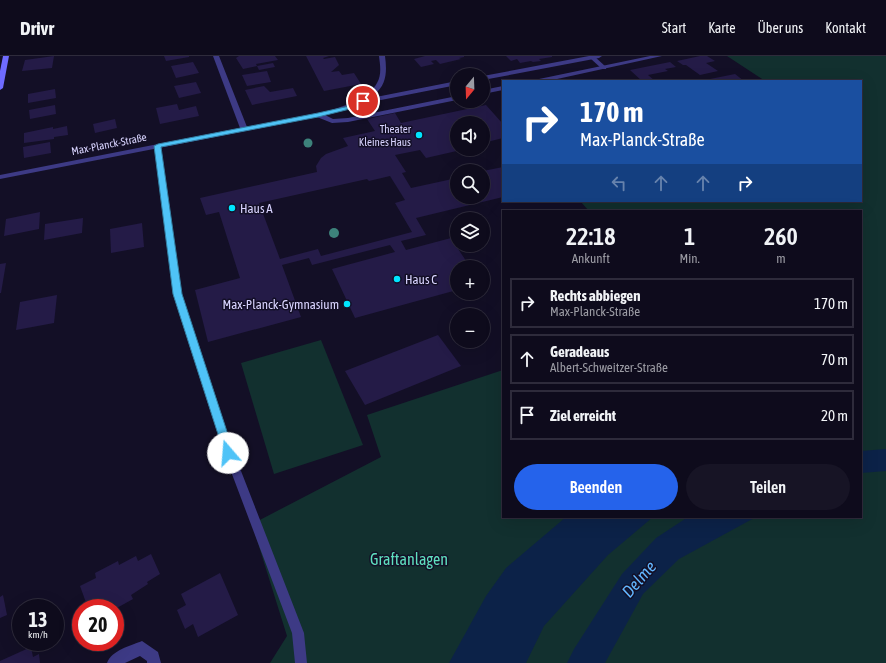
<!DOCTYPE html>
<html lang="de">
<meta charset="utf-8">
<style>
body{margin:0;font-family:"Asap Condensed",sans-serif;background:#171425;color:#f1f3f6;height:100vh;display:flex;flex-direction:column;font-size:15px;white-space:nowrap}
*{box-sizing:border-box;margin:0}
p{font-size:13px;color:#9b9ba3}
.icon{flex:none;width:22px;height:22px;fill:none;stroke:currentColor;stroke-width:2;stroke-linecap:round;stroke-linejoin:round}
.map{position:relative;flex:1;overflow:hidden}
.side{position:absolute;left:502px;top:154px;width:360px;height:308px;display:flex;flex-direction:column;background:#0e0b1c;border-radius:0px;box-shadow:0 4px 16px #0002,0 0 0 1px #2e2b3b}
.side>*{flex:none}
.banner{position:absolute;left:502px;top:24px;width:360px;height:122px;border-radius:0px;box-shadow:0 4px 16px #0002,0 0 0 1px #2e2b3b;background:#1a4fa0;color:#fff;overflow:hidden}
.needle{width:26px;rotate:199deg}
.fabs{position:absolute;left:450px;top:12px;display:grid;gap:8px}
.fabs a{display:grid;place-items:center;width:40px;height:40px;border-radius:50%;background:#0e0b1c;box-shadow:0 4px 16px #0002,0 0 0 1px #2e2b3b;font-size:20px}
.speed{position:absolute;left:12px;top:543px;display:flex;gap:8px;font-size:20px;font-weight:700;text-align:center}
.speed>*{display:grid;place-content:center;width:52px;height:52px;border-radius:50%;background:#0e0b1c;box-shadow:0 4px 16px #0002,0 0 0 1px #2e2b3b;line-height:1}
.speed small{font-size:10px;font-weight:400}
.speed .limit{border:6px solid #d22;background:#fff;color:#111}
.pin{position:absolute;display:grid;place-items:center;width:34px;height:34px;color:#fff;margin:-17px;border:2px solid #fff;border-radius:50%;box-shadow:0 1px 4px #0007}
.me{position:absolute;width:44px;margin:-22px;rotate:342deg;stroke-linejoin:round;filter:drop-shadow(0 0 3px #0008)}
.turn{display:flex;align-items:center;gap:14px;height:84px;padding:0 12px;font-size:18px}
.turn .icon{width:52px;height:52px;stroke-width:2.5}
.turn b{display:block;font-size:28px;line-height:34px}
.lanes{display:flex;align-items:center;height:38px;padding:0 12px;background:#0003;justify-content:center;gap:20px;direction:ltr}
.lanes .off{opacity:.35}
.eta{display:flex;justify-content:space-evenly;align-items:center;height:68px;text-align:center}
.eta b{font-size:24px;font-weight:600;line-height:28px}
.primary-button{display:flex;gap:8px;margin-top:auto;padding:8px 12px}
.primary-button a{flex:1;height:46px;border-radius:24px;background:#2563eb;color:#fff;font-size:16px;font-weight:600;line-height:46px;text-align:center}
.primary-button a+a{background:#171425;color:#f1f3f6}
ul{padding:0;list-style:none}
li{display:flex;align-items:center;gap:12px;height:50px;margin:0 8px 6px;padding:0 4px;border:2px solid #2e2b3b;border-radius:0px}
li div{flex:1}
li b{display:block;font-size:15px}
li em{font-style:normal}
header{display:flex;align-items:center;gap:24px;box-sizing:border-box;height:56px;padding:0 20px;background:#0e0b1c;border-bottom:1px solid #2e2b3b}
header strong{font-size:19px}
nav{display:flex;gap:22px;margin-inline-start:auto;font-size:14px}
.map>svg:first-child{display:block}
.green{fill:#12302f}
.water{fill:#0c2248}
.building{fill:#241b47;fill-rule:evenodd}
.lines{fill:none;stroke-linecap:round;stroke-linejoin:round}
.lane{fill:#3d3a85;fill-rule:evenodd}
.street{fill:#3d3a85;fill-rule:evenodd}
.secondary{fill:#6f6bff;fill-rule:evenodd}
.tree{fill:#3d827b}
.route{fill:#4fc3f7;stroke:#337fa1}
.poi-dot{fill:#00e5ff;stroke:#130f26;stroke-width:1.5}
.labels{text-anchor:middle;stroke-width:3;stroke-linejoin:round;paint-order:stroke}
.far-poi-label{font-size:11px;fill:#d9d4ff;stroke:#130f26;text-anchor:end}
.far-street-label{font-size:11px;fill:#d9d4ff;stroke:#130f26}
.poi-label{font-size:13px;fill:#d9d4ff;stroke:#130f26;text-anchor:start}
.near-park-label{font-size:16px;fill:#5fe0c0;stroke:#130f26}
.near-water-label{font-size:17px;font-style:italic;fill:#62b6ff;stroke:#130f26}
</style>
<header>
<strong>Drivr</strong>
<nav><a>Start</a><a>Karte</a><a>Über uns</a><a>Kontakt</a></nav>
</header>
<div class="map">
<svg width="886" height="607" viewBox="0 0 886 607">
<rect width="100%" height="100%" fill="#130f26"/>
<g class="green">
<polygon points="727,0 886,0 886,607 270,607 287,580 252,468 381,401 367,359 503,314 503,461 861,461 861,155 589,155 580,145 861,145 861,25 765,25"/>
<polygon points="321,284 363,389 274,418 241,307"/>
</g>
<g class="water">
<polygon points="886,393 886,415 861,417 861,395"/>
<polygon points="566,461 653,461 608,499 544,570 526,607 449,607 486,540 506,512"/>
<polygon points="688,461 756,461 679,503 643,538 605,607 567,607 574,593 622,518 656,482"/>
</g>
<g class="building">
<polygon points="54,0 52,12 22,15 25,4"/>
<polygon points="164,0 189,0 189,1 166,5"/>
<polygon points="239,0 275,0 278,4 256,8 257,10 243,13 236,2"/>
<polygon points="306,0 329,0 323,2 324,3 335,1 339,9 331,16 339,15 342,19 354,17 361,28 324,35"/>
<polygon points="425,0 464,0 464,1 459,2 461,3 440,8 436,4 431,5 434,8 421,11 414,3"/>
<polygon points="506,0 552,0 552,1 539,3 541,5 533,6 531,5 520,7 517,3 511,5"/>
<polygon points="700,0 707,0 715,5 706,7 718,15 700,19 686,9 683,9 677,5"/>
<polygon points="193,6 199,17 176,22 171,10"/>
<polygon points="670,6 676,11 665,13 668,15 648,19 655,25 642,25 630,14"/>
<polygon points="273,7 275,11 259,14 257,10"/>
<polygon points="267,15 271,26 247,30 242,19"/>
<polygon points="735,18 744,25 705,25 705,24"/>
<polygon points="196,26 201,37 179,42 174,30"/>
<polygon points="264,30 270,36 293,32 297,40 252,49 245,34"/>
<polygon points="55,33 56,42 28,47 28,38"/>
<polygon points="177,48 179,54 196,50 199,60 160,68 156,52"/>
<polygon points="55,49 56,58 30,63 29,54"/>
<path d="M486,49l17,19v14l-20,5v-20h-26v26l4,1 -35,8 -6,-8 -25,5 11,17 -4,1 9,15 46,-10v19h26v-26l20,-4v30l-87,21 10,17 -25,6 5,9 45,-12 19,29h-13v23l-102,28 -23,-49 63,-17 -5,-7 -78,20 -3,-7 -27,7 19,52 -93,25 -13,-52 45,-12 -21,-66 -13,3 -6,-17 117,-26 -1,-6 5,-8 5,-4 22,-8 -5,-8 32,-7 -8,-12 28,-6 6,10zM390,120l15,24 -10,3 17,29 -91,24 -3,-7 -38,10 -21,-56 108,-24 2,2z"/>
<polygon points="115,63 117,72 95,77 93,68"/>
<polygon points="67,70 68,79 54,81 54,83 24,87 24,77 53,71 53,73"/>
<polygon points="50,86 51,97 24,102 23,91"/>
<polygon points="40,156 39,173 4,180 6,163"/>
<polygon points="83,162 82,177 44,184 45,168"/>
<polygon points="142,167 144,191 111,197 110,173"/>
<polygon points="6,207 1,237 0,237 0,208"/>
<polygon points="57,239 54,267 16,274 20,246"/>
<polygon points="438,279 461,310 365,349 345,315"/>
<polygon points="151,498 160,518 147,526 148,528 131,539 133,543 115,553 88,552 80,530 96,522 95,517 118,505 119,509 136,500 138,505"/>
<polygon points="220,517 238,559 198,581 193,568 185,573 177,554 186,549 181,538"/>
<polygon points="3,539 7,559 0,562 0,541"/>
<polygon points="31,591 33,601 39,598 40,607 0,607 0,605"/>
</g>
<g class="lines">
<g class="lane">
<polygon points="590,0 594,0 606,11 606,13 602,13 590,2"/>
<polygon points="158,88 161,90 181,238 234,397 304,577 307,607 295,607 292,577 224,397 173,238 155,90"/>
</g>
<g class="street">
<path d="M213,0h6l28,71c31,-6 115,-15 130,-44 5,-9 3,-18 2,-27h6c2,15 2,29 -11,39l7,1 76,-15v4l-76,15 -11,-1 -13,7 -32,9 8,4 15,-1 109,-22v4l-109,22 -16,1 -15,-6 -317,62v-4l240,-47z"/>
<polygon points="589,0 602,0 599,2 483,24 483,20"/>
<polygon points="650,0 662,0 548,25 536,25 539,23"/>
<polygon points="503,30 503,34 483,38 483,34"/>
<path d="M142,585l16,11 3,11h-14v-2l-7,-5 -15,7h-18c5,-13 23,-17 35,-22z"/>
</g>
<polygon class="secondary" points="3,0 9,0 3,32 0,34 0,15"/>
</g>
<g class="tree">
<circle cx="308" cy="87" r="4.5"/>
<circle cx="334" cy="177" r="5"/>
</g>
<polygon class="route" points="361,43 366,45 350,53 318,61 161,91 182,238 234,397 232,400 228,402 225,400 173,238 154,90 158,88 318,57 345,51"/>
<g class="poi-dot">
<circle cx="419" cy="79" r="4"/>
<circle cx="232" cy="152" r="4"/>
<circle cx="397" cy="223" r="4"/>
<circle cx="347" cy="248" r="4"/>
</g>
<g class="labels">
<g class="far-poi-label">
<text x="411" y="77">Theater<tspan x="411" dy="13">Kleines Haus</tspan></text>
</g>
<g class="far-street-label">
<text transform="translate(109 88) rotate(-11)" y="4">Max-Planck-Straße</text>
</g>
<g class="poi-label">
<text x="240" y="157">Haus A</text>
<text x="405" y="228">Haus C</text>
<text x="339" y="253" text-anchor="end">Max-Planck-Gymnasium</text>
</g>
<g class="near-park-label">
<text x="409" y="509">Graftanlagen</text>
</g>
<g class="near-water-label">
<text transform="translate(639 523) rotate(-49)" y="6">Delme</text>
</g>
</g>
</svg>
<div class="fabs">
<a><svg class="needle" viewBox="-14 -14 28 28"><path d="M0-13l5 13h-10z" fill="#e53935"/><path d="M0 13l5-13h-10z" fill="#9b9ba3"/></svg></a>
<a><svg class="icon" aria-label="sound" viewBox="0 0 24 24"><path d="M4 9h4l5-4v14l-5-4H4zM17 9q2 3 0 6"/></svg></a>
<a><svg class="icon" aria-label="search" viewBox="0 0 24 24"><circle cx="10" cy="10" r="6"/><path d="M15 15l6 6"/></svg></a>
<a><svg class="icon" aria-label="layers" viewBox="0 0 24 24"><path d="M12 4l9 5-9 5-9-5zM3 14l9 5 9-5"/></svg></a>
<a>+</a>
<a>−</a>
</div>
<div class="speed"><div>13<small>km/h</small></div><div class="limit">20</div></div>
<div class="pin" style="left:363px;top:45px;background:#d93025"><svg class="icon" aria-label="arrive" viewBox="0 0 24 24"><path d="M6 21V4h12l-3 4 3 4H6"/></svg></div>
<svg class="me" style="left:228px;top:397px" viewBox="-20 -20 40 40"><circle r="19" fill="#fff"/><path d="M0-13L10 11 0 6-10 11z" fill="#4fc3f7"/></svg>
<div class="banner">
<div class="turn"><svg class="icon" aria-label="right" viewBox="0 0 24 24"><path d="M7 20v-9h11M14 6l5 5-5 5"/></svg><div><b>170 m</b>Max-Planck-Straße</div></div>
<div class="lanes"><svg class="icon off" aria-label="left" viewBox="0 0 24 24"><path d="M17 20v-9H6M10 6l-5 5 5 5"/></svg><svg class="icon off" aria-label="ahead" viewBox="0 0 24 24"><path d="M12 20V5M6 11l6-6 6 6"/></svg><svg class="icon off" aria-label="ahead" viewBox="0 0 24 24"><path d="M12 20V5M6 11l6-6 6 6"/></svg><svg class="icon" aria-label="right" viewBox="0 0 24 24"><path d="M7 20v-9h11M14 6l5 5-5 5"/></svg></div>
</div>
<section class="side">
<div class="eta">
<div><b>22:18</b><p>Ankunft</p></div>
<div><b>1</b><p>Min.</p></div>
<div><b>260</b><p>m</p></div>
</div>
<ul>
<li><svg class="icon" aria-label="right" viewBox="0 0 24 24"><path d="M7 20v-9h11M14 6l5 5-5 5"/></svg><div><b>Rechts abbiegen</b><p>Max-Planck-Straße</p></div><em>170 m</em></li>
<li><svg class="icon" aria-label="ahead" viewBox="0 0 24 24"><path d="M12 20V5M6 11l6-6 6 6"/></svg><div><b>Geradeaus</b><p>Albert-Schweitzer-Straße</p></div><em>70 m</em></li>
<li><svg class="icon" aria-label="arrive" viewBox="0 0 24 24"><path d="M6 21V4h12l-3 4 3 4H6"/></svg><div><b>Ziel erreicht</b></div><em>20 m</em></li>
</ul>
<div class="primary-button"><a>Beenden</a><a>Teilen</a></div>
</section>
</div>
